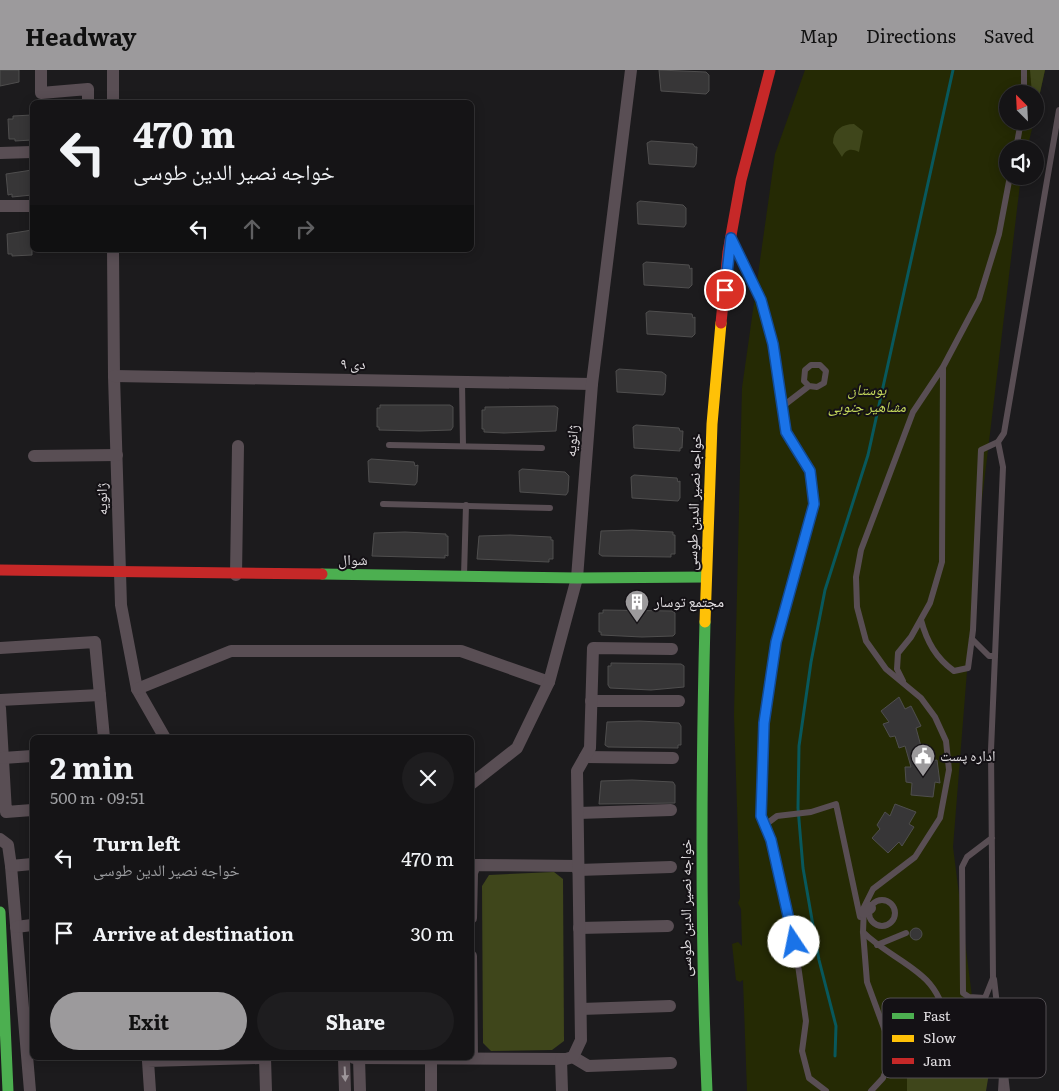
<!DOCTYPE html>
<meta charset="utf-8">
<style>
body{margin:0;font-family:Literata,"Noto Naskh Arabic",serif;background:#1e1d1f;color:#f1f3f6;height:100vh;display:flex;flex-direction:column;font-size:19px;white-space:nowrap}
*{box-sizing:border-box;margin:0}
p{font-size:16px;color:#9d9ea1}
.icon{flex:none;width:28px;height:28px;fill:none;stroke:currentColor;stroke-width:2;stroke-linecap:round;stroke-linejoin:round}
.map{position:relative;flex:1;overflow:hidden}
.sheet{position:absolute;left:30px;top:665px;width:444px;height:325px;display:flex;flex-direction:column;background:#151416;border-radius:8px;box-shadow:0 2px 12px #0003,0 0 0 1px #343335}
.sheet>*{flex:none}
.top-card{position:absolute;left:30px;top:30px;width:444px;height:152px;border-radius:8px;box-shadow:0 2px 12px #0003,0 0 0 1px #343335;background:#151416;color:#f1f3f6;overflow:hidden}
.needle{width:32px;rotate:336deg}
.buttons{position:absolute;left:999px;top:15px;display:grid;gap:10px}
.buttons a{display:grid;place-items:center;width:45px;height:45px;border-radius:50%;background:#151416;box-shadow:0 2px 12px #0003,0 0 0 1px #343335;font-size:25px}
.pin{position:absolute;display:grid;place-items:center;width:42px;height:42px;color:#fff;margin:-21px;border:2px solid #fff;border-radius:50%;box-shadow:0 1px 5px #0007}
.me{position:absolute;width:55px;margin:-28px;rotate:349deg;stroke-linejoin:round;filter:drop-shadow(0 0 4px #0008)}
.turn{display:flex;align-items:center;gap:18px;height:105px;padding:0 20px;font-size:22px}
.turn .icon{width:65px;height:65px;stroke-width:2.5}
.turn b{display:block;font-size:35px;line-height:42px}
.lanes{display:flex;align-items:center;height:48px;padding:0 20px;background:#0003;justify-content:center;gap:25px;direction:ltr}
.lanes .off{opacity:.35}
.round{display:grid;place-items:center;flex:none;width:52px;height:52px;border-radius:26px;background:#1e1d1f}
.head{display:flex;align-items:center;justify-content:space-between;height:85px;padding:0 20px}
h1{font-size:30px;font-weight:700;line-height:38px}
.action{display:flex;gap:10px;margin-top:auto;padding:10px 20px}
.action a{flex:1;height:58px;border-radius:30px;background:#9c9a9c;color:#111;font-size:20px;font-weight:700;line-height:58px;text-align:center}
.action a+a{background:#1e1d1f;color:#f1f3f6}
ul{padding:0;list-style:none}
li{display:flex;align-items:center;gap:15px;height:75px;padding:0 20px}
li div{flex:1}
li b{display:block;font-size:19px}
li em{font-style:normal}
header{display:flex;align-items:center;gap:30px;box-sizing:border-box;height:70px;padding:0 25px;background:#9c9a9c;color:#111}
header strong{font-size:24px}
nav{display:flex;gap:28px;margin-inline-start:auto;font-size:18px}
.map>svg:first-child{display:block}
.green{fill:#252a04}
.forest{fill:#3f461b}
.lines{fill:none;stroke-linecap:round;stroke-linejoin:round}
.stream{stroke:#08585c;stroke-width:3}
.building{fill:#373637;stroke:#4f4e4e}
.lane{stroke:#594e54;stroke-width:6}
.street{stroke:#594e54;stroke-width:12}
.fast{stroke:#4caf50;stroke-width:11}
.slow{stroke:#ffc107;stroke-width:11}
.jam{stroke:#c62828;stroke-width:11}
.oneway{fill:#9d969a}
.route-casing{stroke:#114b97;stroke-width:12}
.route{stroke:#1a73e8;stroke-width:9}
.labels{text-anchor:middle;stroke-width:4;stroke-linejoin:round;paint-order:stroke}
.street-label{font-size:15px;fill:#e1dee1;stroke:#141115}
.park-label{font-size:15px;font-style:italic;fill:#c5d95c;stroke:#141115}
.poi-label{font-size:15px;fill:#e1dee1;stroke:#141115;text-anchor:start}
.key{fill:#141115;stroke:#524e52;stroke-width:1}
.key-label{font-size:14px;fill:#e1dee1}
</style>
<header>
<strong>Headway</strong>
<nav><a>Map</a><a>Directions</a><a>Saved</a></nav>
</header>
<div class="map">
<svg width="1059" height="1021" viewBox="0 0 1059 1021">
<rect width="100%" height="100%" fill="#1c1b1d"/>
<polygon class="green" points="805,0 1045,0 1035,45 1035,24 1008,24 1008,51 1034,51 1027,79 1008,79 1008,106 1021,106 978,463 953,777 984,1021 747,1021 743,910 740,912 736,910 732,874 738,872 742,876 741,839 738,833 740,828 734,645 742,318 775,84"/>
<g class="forest">
<polygon points="1030,0 1045,0 1036,41 1035,24 1032,24"/>
<path d="M854,54l9,7 -4,21c-8,-4 -13,-3 -17,5l-9,-14c0,-13 9,-19 21,-19z"/>
<polygon points="554,802 563,809 564,971 552,980 491,981 483,973 482,816 489,805"/>
<polygon points="955,970 985,980 989,1003 986,1021 907,1021 907,1005 912,991 942,988 944,980 955,977"/>
</g>
<g class="lines">
<polyline class="stream" points="835,986 836,956 819,890 803,798 798,738 799,676 811,592 825,520 868,385 953,0"/>
</g>
<g class="building">
<polygon points="0,0 19,0 19,12 0,16"/>
<polygon points="659,0 706,2 709,5 709,21 706,24 661,21"/>
<polygon points="32,45 32,70 15,71 15,69 9,69 8,49 13,49 13,46"/>
<polygon points="651,71 693,74 695,77 697,77 696,94 694,97 649,94 647,73"/>
<polygon points="32,100 32,125 12,127 12,124 8,125 6,104"/>
<polygon points="640,131 683,135 686,138 686,154 684,157 638,154 637,133"/>
<polygon points="32,160 32,185 12,186 12,184 8,184 7,164"/>
<polygon points="646,192 689,195 690,199 692,198 692,215 689,218 644,215 643,194"/>
<polygon points="649,241 692,244 693,248 695,247 695,264 692,267 647,264 646,243"/>
<polygon points="619,299 662,302 666,305 665,322 663,325 617,322 616,301"/>
<polygon points="380,335 450,335 453,337 453,357 451,360 420,361 379,360 379,357 377,357 377,338 380,338"/>
<polygon points="555,336 558,338 556,361 504,363 484,362 484,359 482,359 482,340 485,340 485,337"/>
<polygon points="636,355 679,358 680,361 683,361 682,378 680,378 680,381 634,378 633,357"/>
<polygon points="371,389 414,392 415,396 418,395 417,412 415,415 369,412 368,391"/>
<polygon points="522,399 565,402 569,406 568,422 566,425 520,422 519,401"/>
<polygon points="634,405 677,408 678,412 680,411 680,428 678,431 632,428 631,407"/>
<polygon points="632,460 673,462 673,465 675,465 675,484 671,484 671,487 602,486 599,484 601,461"/>
<polygon points="405,462 446,464 446,466 448,466 448,486 445,485 445,488 372,486 374,463"/>
<polygon points="510,465 551,467 551,470 553,470 553,489 549,489 549,492 477,489 479,466"/>
<polygon points="603,540 672,541 675,543 675,564 673,566 642,567 601,565 601,562 599,562 599,543 603,543"/>
<polygon points="611,593 681,594 684,596 684,617 651,620 610,618 608,615 608,596 611,596"/>
<polygon points="899,627 905,639 911,636 921,656 916,658 922,680 929,677 931,691 937,690 940,713 935,712 933,727 911,725 912,713 906,712 905,697 911,697 905,676 899,678 895,666 890,667 883,654 889,652 881,641"/>
<polygon points="639,651 679,653 681,656 681,675 678,675 678,678 608,677 605,675 607,652"/>
<polygon points="632,710 673,712 675,715 675,733 599,734 601,711"/>
<polygon points="895,734 916,742 909,754 914,757 902,776 899,772 888,783 872,768 880,759 877,755 885,742 890,746"/>
<circle cx="916" cy="864" r="6"/>
</g>
<g class="lines">
<g class="lane">
<polyline points="1024,24 1024,0"/>
<polyline points="1016,79 1021,51"/>
<polyline points="734,174 761,230 773,274 786,362 810,401 814,434 776,571 764,653 761,746 771,770 797,888 806,951 802,981 809,1008 826,1021"/>
<polyline points="462,312 463,376"/>
<polyline points="783,336 809,316 817,317 824,313 826,301 820,295 811,295 805,300 804,311 809,316"/>
<polyline points="389,375 542,378"/>
<polyline points="383,434 550,438"/>
<polyline points="464,506 466,435"/>
<path d="M921,550c6,22 15,38 33,51l14,-3 5,-38 8,-180 17,-8"/>
<polyline points="972,569 989,586 995,586"/>
<polyline points="903,611 897,599 898,583 911,567 930,533 942,492 943,298"/>
<polyline points="765,755 777,746 811,742 836,734 860,847"/>
<polyline points="992,768 967,787 962,797 963,923 969,927 985,928 993,908 991,680 1003,397 998,372 1004,363 1059,40"/>
<circle cx="882" cy="843" r="13"/>
<path d="M863,862c18,18 40,27 59,44 25,21 28,57 29,88"/>
<polyline points="877,875 906,863"/>
<polyline points="994,909 1007,1021"/>
<polyline points="871,1021 883,1008 891,987 888,969 867,912 863,862 864,837 873,819 915,787 940,748 949,700 946,671 935,647 921,628 886,599 866,571 857,537 856,507 861,480 913,342 943,297 979,229 999,164 1010,106"/>
<polyline points="1001,1021 1002,1005"/>
</g>
<g class="street">
<polyline points="41,0 41,23 88,19 88,32"/>
<polyline points="113,0 113,32"/>
<polyline points="0,83 32,82"/>
<polyline points="0,136 32,136"/>
<polyline points="113,180 114,306 121,535 137,619 165,668"/>
<polyline points="114,306 592,314"/>
<polyline points="34,386 117,385"/>
<polyline points="236,505 238,376"/>
<polyline points="0,578 95,572 104,668"/>
<polyline points="137,619 231,581 461,581 549,612"/>
<polyline points="0,630 100,625"/>
<polyline points="591,631 679,631"/>
<polyline points="0,638 6,742 32,740"/>
<polyline points="585,687 673,688"/>
<polyline points="3,688 32,686"/>
<polyline points="471,714 517,678 549,612 577,508 592,314 631,0"/>
<polyline points="578,743 671,740"/>
<polyline points="0,769 8,775 11,796 30,1021"/>
<polyline points="11,796 32,794"/>
<polyline points="578,800 671,797"/>
<polyline points="864,842 870,838"/>
<polyline points="471,848 472,803 475,795 578,796"/>
<polyline points="16,857 32,855"/>
<polyline points="579,858 668,856"/>
<polyline points="471,886 472,988"/>
<polyline points="581,939 670,936"/>
<polyline points="573,987 588,996 671,993"/>
<polyline points="265,988 266,1021"/>
<polyline points="344,988 345,1021"/>
<polyline points="354,988 566,989 573,987 581,970 577,701 590,678 593,578 672,579"/>
<polyline points="359,988 360,1021"/>
<polyline points="431,988 431,1021"/>
<polyline points="561,989 562,1021"/>
<polyline points="150,1021 148,991 260,988"/>
</g>
<g class="fast">
<polyline points="322,504 577,508 706,507"/>
<path d="M705,552c-4,157 -5,313 2,469"/>
<polyline points="0,842 8,1021"/>
</g>
<polyline class="slow" points="705,552 712,354 721,253"/>
<g class="jam">
<polyline points="721,253 728,182 741,110 770,0"/>
<polyline points="0,500 322,504"/>
</g>
</g>
<defs><path id="oneway-solid" d="M-6-.8H1V-3.2L6.5 0L1 3.2V.8H-6Z" transform="scale(1.25)"/></defs>
<use class="oneway" href="#oneway-solid" transform="translate(345 1004) rotate(87)"/>
<g class="lines">
<defs>
<polyline id="route" points="725,220 731,168 761,230 773,274 786,362 810,401 814,434 776,572 764,653 761,746 771,770 794,872"/>
</defs>
<use href="#route" class="route-casing"/>
<use href="#route" class="route"/>
</g>
<defs>
<symbol id="building-pin" viewBox="-11 -11 22 30"><path d="M0 17L-7.5 6A9.5 9.5 0 1 1 7.5 6Z" fill="#9c9a9c" stroke="#141115"/><path d="M-4-6H4V6H1V3H-1V6H-4ZM-2.5-4.3h1.7v1.8h-1.7ZM.8-4.3h1.7v1.8H.8ZM-2.5-1h1.7V.8h-1.7ZM.8-1h1.7V.8H.8Z" fill="#fff"/></symbol>
<symbol id="civic-pin" viewBox="-11 -11 22 30"><path d="M0 17L-7.5 6A9.5 9.5 0 1 1 7.5 6Z" fill="#9c9a9c" stroke="#141115"/><path d="M-.6-6.5H3V-4.5H.6V-3L4-1V1h2V6H-6V1h2V-1L-.6-3ZM-1.2 2.5V6h2.4V2.5Z" fill="#fff"/></symbol>
</defs>
<g fill-rule="evenodd">
<use href="#building-pin" x="623" y="518" width="28" height="38"/>
<use href="#civic-pin" x="909" y="672" width="28" height="38"/>
</g>
<g class="labels">
<g class="street-label">
<text transform="translate(353 294) rotate(1)" y="5">۹ دی</text>
<text transform="translate(572 371) rotate(-85)" y="5">ژانویه</text>
<text transform="translate(102 429) rotate(-91)" y="5">ژانویه</text>
<text transform="translate(694 432) rotate(-88)" y="5">خواجه نصیر الدین طوسی</text>
<text x="353" y="495">شوال</text>
<text transform="translate(686 838) rotate(-90)" y="5">خواجه نصیر الدین طوسی</text>
</g>
<g class="park-label">
<text x="867" y="325">بوستان<tspan x="867" dy="17">مشاهیر جنوبی</tspan></text>
</g>
<g class="poi-label">
<text x="654" y="537">مجتمع توسار</text>
<text x="940" y="691">اداره پست</text>
</g>
</g>
<rect x="882" y="928" width="164" height="80" rx="8" class="key"/>
<rect x="892" y="943" width="22" height="6" fill="#4caf50"/>
<rect x="892" y="965" width="22" height="7" fill="#ffc107"/>
<rect x="892" y="988" width="22" height="6" fill="#c62828"/>
<g class="key-label">
<text x="923" y="951">Fast</text>
<text x="923" y="973">Slow</text>
<text x="923" y="996">Jam</text>
</g>
</svg>
<div class="buttons">
<a><svg class="needle" viewBox="-14 -14 28 28"><path d="M0-13l5 13h-10z" fill="#e53935"/><path d="M0 13l5-13h-10z" fill="#9d9ea1"/></svg></a>
<a><svg class="icon" aria-label="sound" viewBox="0 0 24 24"><path d="M4 9h4l5-4v14l-5-4H4zM17 9q2 3 0 6"/></svg></a>
</div>
<div class="pin" style="left:725px;top:220px;background:#d93025"><svg class="icon" aria-label="arrive" viewBox="0 0 24 24"><path d="M6 21V4h12l-3 4 3 4H6"/></svg></div>
<svg class="me" style="left:794px;top:872px" viewBox="-20 -20 40 40"><circle r="19" fill="#fff"/><path d="M0-13L10 11 0 6-10 11z" fill="#1a73e8"/></svg>
<div class="top-card">
<div class="turn"><svg class="icon" aria-label="left" viewBox="0 0 24 24"><path d="M17 20v-9H6M10 6l-5 5 5 5"/></svg><div><b>470 m</b>خواجه نصیر الدین طوسی</div></div>
<div class="lanes"><svg class="icon" aria-label="left" viewBox="0 0 24 24"><path d="M17 20v-9H6M10 6l-5 5 5 5"/></svg><svg class="icon off" aria-label="ahead" viewBox="0 0 24 24"><path d="M12 20V5M6 11l6-6 6 6"/></svg><svg class="icon off" aria-label="right" viewBox="0 0 24 24"><path d="M7 20v-9h11M14 6l5 5-5 5"/></svg></div>
</div>
<section class="sheet">
<div class="head"><div><h1>2 min</h1><p>500 m · 09:51</p></div><a class="round"><svg class="icon" aria-label="close" viewBox="0 0 24 24"><path d="M6 6l12 12M18 6L6 18"/></svg></a></div>
<ul>
<li><svg class="icon" aria-label="left" viewBox="0 0 24 24"><path d="M17 20v-9H6M10 6l-5 5 5 5"/></svg><div><b>Turn left</b><p>خواجه نصیر الدین طوسی</p></div><em>470 m</em></li>
<li><svg class="icon" aria-label="arrive" viewBox="0 0 24 24"><path d="M6 21V4h12l-3 4 3 4H6"/></svg><div><b>Arrive at destination</b></div><em>30 m</em></li>
</ul>
<div class="action"><a>Exit</a><a>Share</a></div>
</section>
</div>
